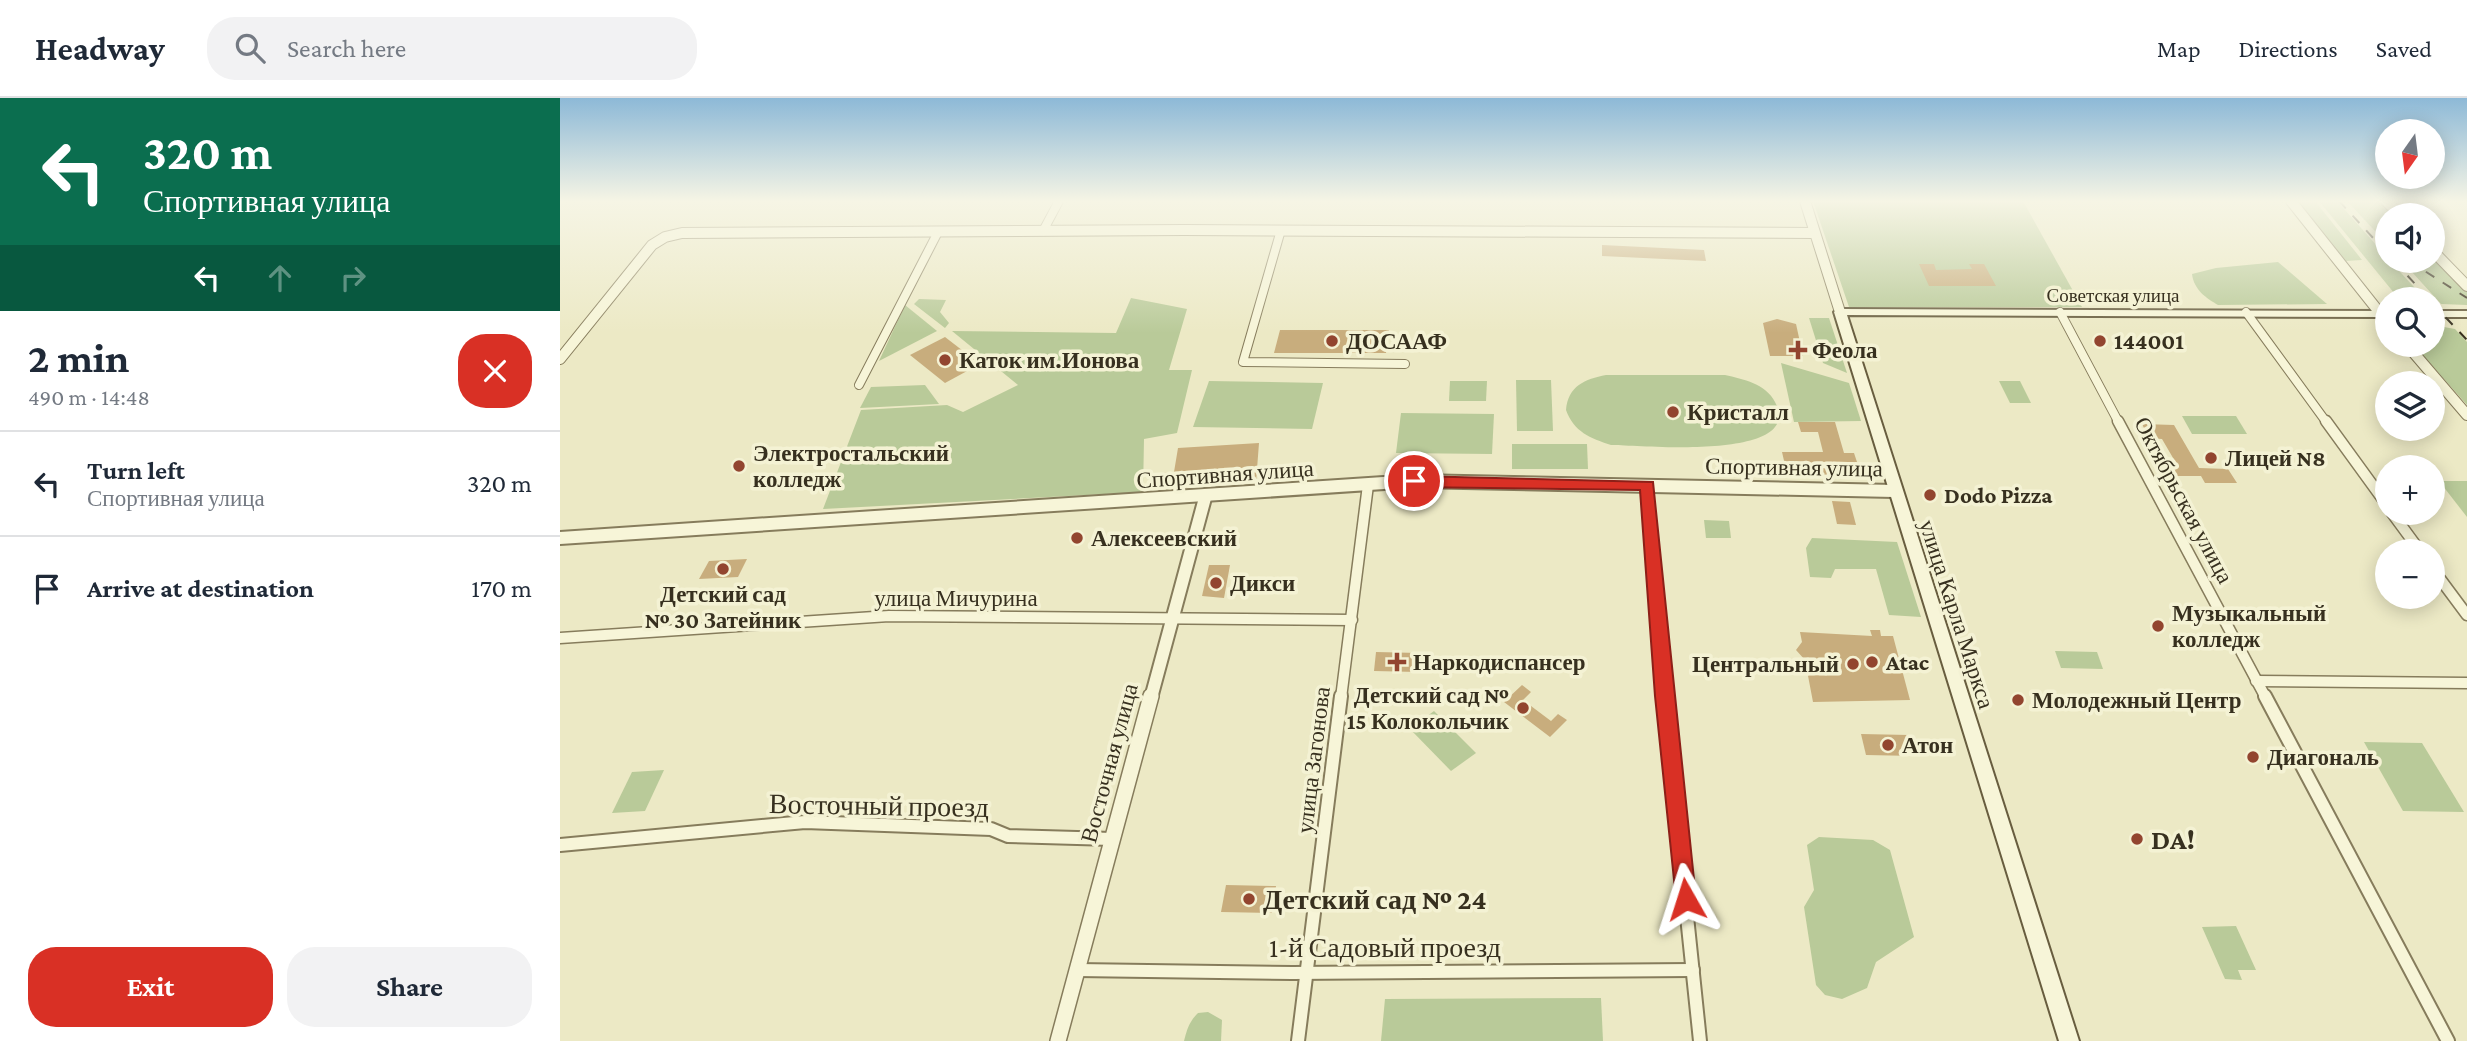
<!DOCTYPE html>
<meta charset="utf-8">
<style>
body{margin:0;font-family:"Crimson Pro",serif;background:#f2f2f3;color:#1f2937;height:100vh;display:flex;flex-direction:column;font-size:26px;white-space:nowrap}
*{box-sizing:border-box;margin:0}
p{font-size:23px;color:#747a83}
.icon{flex:none;width:38px;height:38px;fill:none;stroke:currentColor;stroke-width:2;stroke-linecap:round;stroke-linejoin:round}
.map{position:relative;flex:1;overflow:hidden}
.drawer{display:flex;flex-direction:column;background:#fff;width:560px}
.drawer>*{flex:none}
.top-card{background:#0b6e4f;color:#fff;overflow:hidden}
.needle{width:46px;rotate:194deg}
.tools{position:absolute;left:1815px;top:21px;display:grid;gap:14px}
.tools a{display:grid;place-items:center;width:70px;height:70px;border-radius:50%;background:#fff;box-shadow:0 4px 18px #0003;font-size:35px}
.pin{position:absolute;display:grid;place-items:center;width:60px;height:60px;color:#fff;margin:-30px;border:4px solid #fff;border-radius:50%;box-shadow:0 2px 7px #0007}
.me{position:absolute;width:77px;margin:-38px;rotate:354deg;stroke-linejoin:round;filter:drop-shadow(0 0 5px #0008)}
.turn{display:flex;align-items:center;gap:24px;height:147px;padding:0 28px;font-size:32px}
.turn .icon{width:91px;height:91px;stroke-width:2.5}
.turn b{display:block;font-size:49px;line-height:60px}
.lanes{display:flex;align-items:center;height:66px;padding:0 28px;background:#0003;justify-content:center;gap:35px;direction:ltr}
.lanes .off{opacity:.35}
.round{display:grid;place-items:center;flex:none;width:74px;height:74px;border-radius:28px;background:#f2f2f3}
.head{display:flex;align-items:center;justify-content:space-between;height:119px;padding:0 28px}
h1{font-size:42px;font-weight:700;line-height:52px}
.action{display:flex;gap:14px;margin-top:auto;padding:14px 28px}
.action a{flex:1;height:80px;border-radius:28px;background:#d93025;color:#fff;font-size:28px;font-weight:700;line-height:80px;text-align:center}
.action a+a{background:#f2f2f3;color:#1f2937}
ul{padding:0;list-style:none}
li{display:flex;align-items:center;gap:21px;height:105px;padding:0 28px;border-top:2px solid #e0e1e3}
li div{flex:1}
li b{display:block;font-size:26px}
li em{font-style:normal}
header{display:flex;align-items:center;gap:42px;box-sizing:border-box;height:98px;padding:0 35px;background:#fff;border-bottom:2px solid #e0e1e3}
header strong{font-size:33px}
nav{display:flex;gap:38px;margin-inline-start:auto;font-size:24px}
.search{width:490px;height:63px;background:#f2f2f3;display:flex;align-items:center;gap:18px;box-sizing:border-box;padding:0 24px;border-radius:28px;color:#747a83;font-size:26px}
main{display:flex;flex:1;min-height:0}
.map>svg:first-child{display:block}
.green{fill:#b9ca99}
.building{fill:#c8ad7d}
.lines{fill:none;stroke-linecap:round;stroke-linejoin:round}
.minor-far2-casing{stroke:#867c5c;stroke-width:10}
.minor-far1-casing{stroke:#867c5c;stroke-width:13}
.minor-casing{stroke:#867c5c;stroke-width:16}
.tertiary-far2-casing{stroke:#867c5c;stroke-width:12}
.tertiary-far1-casing{stroke:#867c5c;stroke-width:16}
.tertiary-casing{stroke:#867c5c;stroke-width:18}
.secondary-casing{stroke:#685d3f;stroke-width:4}
.minor-far2{stroke:#f7f5d8;stroke-width:8}
.minor-far1{stroke:#f7f5d8;stroke-width:10}
.minor{stroke:#f7f5d8;stroke-width:12}
.tertiary-far2{stroke:#f7f5d8;stroke-width:10}
.tertiary-far1{stroke:#f7f5d8;stroke-width:12}
.tertiary{stroke:#f7f5d8;stroke-width:15}
.secondary{fill:#f7f5d8;fill-rule:evenodd}
.rail{stroke:#37301f;stroke-width:2;stroke-dasharray:10 10;stroke-linecap:butt}
.route{fill:#d93025;stroke:#8d1f18;stroke-width:2}
.poi-dot{fill:#92452f;stroke:#f4f2d4;stroke-width:2.5}
.labels{text-anchor:middle;stroke-width:7;stroke-linejoin:round;paint-order:stroke}
.far-street-label{font-size:19px;fill:#37301f;stroke:#f4f2d4}
.poi-label{font-size:23px;font-weight:bold;fill:#37301f;stroke:#f4f2d4;text-anchor:start}
.street-label{font-size:23px;fill:#37301f;stroke:#f4f2d4}
.near-street-label{font-size:28px;fill:#37301f;stroke:#f4f2d4}
.near-poi-label{font-size:28px;font-weight:bold;fill:#37301f;stroke:#f4f2d4;text-anchor:start}
</style>
<header>
<strong>Headway</strong>
<div class="search"><svg class="icon" aria-label="search" viewBox="0 0 24 24"><circle cx="10" cy="10" r="6"/><path d="M15 15l6 6"/></svg>Search here</div>
<nav><a>Map</a><a>Directions</a><a>Saved</a></nav>
</header>
<main>
<section class="drawer">
<div class="top-card">
<div class="turn"><svg class="icon" aria-label="left" viewBox="0 0 24 24"><path d="M17 20v-9H6M10 6l-5 5 5 5"/></svg><div><b>320 m</b>Спортивная улица</div></div>
<div class="lanes"><svg class="icon" aria-label="left" viewBox="0 0 24 24"><path d="M17 20v-9H6M10 6l-5 5 5 5"/></svg><svg class="icon off" aria-label="ahead" viewBox="0 0 24 24"><path d="M12 20V5M6 11l6-6 6 6"/></svg><svg class="icon off" aria-label="right" viewBox="0 0 24 24"><path d="M7 20v-9h11M14 6l5 5-5 5"/></svg></div>
</div>
<div class="head"><div><h1>2 min</h1><p>490 m · 14:48</p></div><a class="round" style="background:#d93025;color:#fff"><svg class="icon" aria-label="close" viewBox="0 0 24 24"><path d="M6 6l12 12M18 6L6 18"/></svg></a></div>
<ul>
<li><svg class="icon" aria-label="left" viewBox="0 0 24 24"><path d="M17 20v-9H6M10 6l-5 5 5 5"/></svg><div><b>Turn left</b><p>Спортивная улица</p></div><em>320 m</em></li>
<li><svg class="icon" aria-label="arrive" viewBox="0 0 24 24"><path d="M6 21V4h12l-3 4 3 4H6"/></svg><div><b>Arrive at destination</b></div><em>170 m</em></li>
</ul>
<div class="action"><a>Exit</a><a>Share</a></div>
</section>
<div class="map">
<svg width="1907" height="943" viewBox="0 0 1907 943">
<rect width="100%" height="100%" fill="#ece9c5"/>
<g class="green">
<polygon points="1253,103 1463,103 1522,209 1289,209"/>
<polygon points="1736,103 1755,103 1802,162 1786,163"/>
<polygon points="1759,103 1777,103 1827,159 1827,163 1830,163 1865,201 1839,201"/>
<polygon points="1787,103 1819,103 1833,117 1827,117 1827,146"/>
<polygon points="1873,158 1907,194 1907,207 1881,206 1842,163 1872,163"/>
<path d="M1718,164l49,42 -109,1c-12,-7 -24,-15 -26,-31l24,-6z"/>
<polygon points="571,200 627,211 609,272 632,272 617,335 584,341 583,394 263,411 301,312 387,307 403,314 458,287 392,233 556,235"/>
<polygon points="359,201 386,202 380,214 389,225 385,230 354,206"/>
<polygon points="345,207 377,233 319,263"/>
<polygon points="1249,220 1269,220 1287,275 1263,265"/>
<polygon points="1873,227 1895,231 1907,244 1907,307 1854,247 1872,247"/>
<polygon points="1221,265 1289,285 1301,323 1234,324"/>
<path d="M1046,277h119c18,4 41,9 50,27 32,60 -138,43 -164,43 -21,-7 -37,-13 -45,-35 2,-24 19,-31 40,-35z"/>
<polygon points="956,282 991,282 993,333 957,333"/>
<polygon points="649,283 763,285 752,331 633,329"/>
<polygon points="890,283 927,283 926,303 889,303"/>
<polygon points="1439,283 1460,283 1471,305 1450,305"/>
<polygon points="365,287 379,306 300,310 311,289"/>
<polygon points="841,315 934,316 932,356 836,355"/>
<polygon points="1622,318 1676,318 1687,336 1632,336"/>
<polygon points="952,346 1027,346 1028,371 952,371"/>
<polygon points="1879,383 1907,383 1907,419"/>
<polygon points="1144,422 1169,423 1171,440 1146,440"/>
<polygon points="1252,440 1337,444 1361,519 1329,517 1316,471 1275,471 1271,480 1250,479 1246,450"/>
<polygon points="1495,553 1537,554 1543,571 1501,570"/>
<polygon points="874,613 916,655 891,673 850,631"/>
<polygon points="1804,644 1862,645 1904,714 1843,713"/>
<polygon points="104,672 85,713 52,715 72,674"/>
<polygon points="1259,739 1313,742 1330,752 1354,839 1316,864 1307,890 1282,901 1265,897 1256,887 1244,809 1254,792 1247,747"/>
<polygon points="1676,828 1696,872 1678,872 1682,882 1665,881 1642,829"/>
<polygon points="1041,900 1043,943 821,943 825,901"/>
<path d="M648,914l14,8 -1,21h-37c3,-12 5,-19 14,-28z"/>
</g>
<g class="building">
<polygon points="1042,147 1144,152 1146,163 1042,158"/>
<polygon points="1359,166 1374,166 1376,172 1412,171 1409,166 1424,166 1436,188 1369,188"/>
<polygon points="1217,221 1236,226 1243,258 1210,258 1203,225"/>
<polygon points="720,232 829,232 826,255 714,255"/>
<polygon points="385,239 420,266 385,285 350,257"/>
<polygon points="1238,324 1275,324 1284,355 1294,355 1302,379 1228,380 1222,354 1263,354 1258,334 1241,334"/>
<polygon points="1582,326 1614,327 1639,370 1668,371 1677,385 1645,385 1641,378 1610,378 1603,365 1616,365 1602,341 1589,340"/>
<polygon points="699,345 696,384 599,391 602,375 614,374 618,350"/>
<polygon points="1272,403 1290,404 1296,427 1277,426"/>
<polygon points="187,461 178,479 139,481 149,463"/>
<polygon points="649,467 670,467 664,500 642,498"/>
<polygon points="1310,532 1320,532 1321,538 1333,538 1350,602 1253,604 1245,562 1236,552 1242,544 1240,534 1312,538"/>
<polygon points="816,554 859,555 858,574 814,573"/>
<polygon points="962,587 971,594 963,602 991,623 998,616 1007,622 990,639 944,604"/>
<polygon points="1301,636 1349,637 1355,658 1306,657"/>
<polygon points="666,787 716,788 712,815 661,814"/>
</g>
<g class="lines">
<defs>
<g id="minor-far2">
<polyline points="721,132 683,264 845,266"/>
<polyline points="483,133 499,103"/>
<polyline points="1500,214 1559,325"/>
<polyline points="1686,214 1767,325"/>
<polyline points="299,287 378,134"/>
</g>
<g id="minor-far1">
<polyline points="1558,323 1706,600"/>
<polyline points="1766,323 1827,407"/>
<polyline points="1087,387 1104,600"/>
<polyline points="1832,415 1860,453"/>
<polyline points="1872,470 1907,517"/>
<polyline points="0,540 329,518 792,522"/>
<polyline points="1696,583 1907,585"/>
<polyline points="781,600 808,387"/>
</g>
<g id="minor">
<polyline points="1104,598 1140,943"/>
<polyline points="1705,598 1888,943"/>
<polyline points="0,747 245,724 431,731 448,738 552,741"/>
<polyline points="517,872 732,875 1133,872"/>
<polyline points="738,943 781,598"/>
</g>
<g id="tertiary-far2">
<polyline points="1245,103 1280,214"/>
<polyline points="1731,103 1827,224"/>
<polyline points="1826,103 1840,117"/>
<polyline points="1872,152 1907,188"/>
<polyline points="1847,247 1907,317"/>
<polyline points="0,261 92,147 105,139 122,135 624,132 1254,135"/>
</g>
<g id="tertiary-far1">
<polyline points="0,440 854,383 1334,393"/>
<polyline points="591,600 645,400"/>
</g>
<polyline id="tertiary" points="498,943 591,598"/>
<g id="secondary">
<polygon points="1280,211 1827,213 1827,219 1287,217 1519,943 1499,943 1274,214"/>
<rect x="1872" y="213" width="35" height="6"/>
</g>
</defs>
<use href="#minor-far2" class="minor-far2-casing"/>
<use href="#minor-far1" class="minor-far1-casing"/>
<use href="#minor" class="minor-casing"/>
<use href="#tertiary-far2" class="tertiary-far2-casing"/>
<use href="#tertiary-far1" class="tertiary-far1-casing"/>
<use href="#tertiary" class="tertiary-casing"/>
<use href="#secondary" class="secondary-casing"/>
<use href="#minor-far2" class="minor-far2"/>
<use href="#minor-far1" class="minor-far1"/>
<use href="#minor" class="minor"/>
<use href="#tertiary-far2" class="tertiary-far2"/>
<use href="#tertiary-far1" class="tertiary-far1"/>
<use href="#tertiary" class="tertiary"/>
<use href="#secondary" class="secondary"/>
<g class="rail">
<polyline points="1779,103 1827,155"/>
<polyline points="1834,163 1869,201"/>
<polyline points="1849,163 1907,200"/>
<polyline points="1872,205 1907,242"/>
</g>
</g>
<linearGradient id="sky" x2="0" y2="1"><stop stop-color="#8db9d7"/><stop offset="0.44" stop-color="#f6f5e5"/><stop offset="1" stop-color="#f6f5e5" stop-opacity="0"/></linearGradient>
<rect width="1907" height="235" fill="url(#sky)"/>
<polygon class="route" points="854,378 1093,384 1136,801 1133,808 1126,811 1118,808 1116,801 1095,598 1080,392 854,389 847,383"/>
<g class="poi-dot">
<circle cx="772" cy="243" r="7"/>
<circle cx="1540" cy="243" r="7"/>
<path d="M1234.5 241.5h7v7h7v7h-7v7h-7v-7h-7v-7h7z"/>
<circle cx="385" cy="262" r="7"/>
<circle cx="1113" cy="314" r="7"/>
<circle cx="1651" cy="360" r="7"/>
<circle cx="179" cy="368" r="7"/>
<circle cx="1370" cy="397" r="7"/>
<circle cx="517" cy="440" r="7"/>
<circle cx="163" cy="471" r="7"/>
<circle cx="656" cy="485" r="7"/>
<circle cx="1598" cy="528" r="7"/>
<path d="M833.5 553.5h7v7h7v7h-7v7h-7v-7h-7v-7h7z"/>
<circle cx="1312" cy="564" r="7"/>
<circle cx="1293" cy="566" r="7"/>
<circle cx="1458" cy="602" r="7"/>
<circle cx="963" cy="610" r="7"/>
<circle cx="1328" cy="647" r="7"/>
<circle cx="1693" cy="659" r="7"/>
<circle cx="1577" cy="741" r="7"/>
<circle cx="689" cy="801" r="7"/>
</g>
<g class="labels">
<g class="far-street-label">
<text x="1553" y="204">Советская улица</text>
</g>
<g class="poi-label">
<text x="786" y="251">ДОСААФ</text>
<text x="1554" y="251">144001</text>
<text x="1252" y="260">Феола</text>
<text x="399" y="270">Каток им.Ионова</text>
<text x="1127" y="322">Кристалл</text>
<text x="193" y="363">Электростальский<tspan x="193" dy="26">колледж</tspan></text>
<text x="1665" y="368">Лицей N8</text>
<text x="1384" y="405">Dodo Pizza</text>
<text x="531" y="448">Алексеевский</text>
<text x="670" y="493">Дикси</text>
<text x="163" y="504" text-anchor="middle">Детский сад<tspan x="163" dy="26">№ 30 Затейник</tspan></text>
<text x="1612" y="523">Музыкальный<tspan x="1612" dy="26">колледж</tspan></text>
<text x="853" y="572">Наркодиспансер</text>
<text x="1326" y="572">Atac</text>
<text x="1279" y="574" text-anchor="end">Центральный</text>
<text x="949" y="605" text-anchor="end">Детский сад №<tspan x="949" dy="26">15 Колокольчик</tspan></text>
<text x="1472" y="610">Молодежный Центр</text>
<text x="1342" y="655">Атон</text>
<text x="1707" y="667">Диагональ</text>
</g>
<g class="street-label">
<text transform="translate(1234 369) rotate(1)" y="8">Спортивная улица</text>
<text transform="translate(665 376) rotate(-4)" y="8">Спортивная улица</text>
<text transform="translate(1624 402) rotate(62)" y="8">Октябрьская улица</text>
<text x="396" y="508">улица Мичурина</text>
<text transform="translate(1397 516) rotate(72)" y="8">улица Карла Маркса</text>
<text transform="translate(753 662) rotate(-83)" y="8">улица Загонова</text>
<text transform="translate(549 665) rotate(-75)" y="8">Восточная улица</text>
</g>
<g class="near-street-label">
<text transform="translate(319 707) rotate(1)" y="10">Восточный проезд</text>
<text x="825" y="859">1-й Садовый проезд</text>
</g>
<g class="near-poi-label">
<text x="1591" y="751">DA!</text>
<text x="703" y="811">Детский сад № 24</text>
</g>
</g>
</svg>
<div class="tools">
<a><svg class="needle" viewBox="-14 -14 28 28"><path d="M0-13l5 13h-10z" fill="#e53935"/><path d="M0 13l5-13h-10z" fill="#747a83"/></svg></a>
<a><svg class="icon" aria-label="sound" viewBox="0 0 24 24"><path d="M4 9h4l5-4v14l-5-4H4zM17 9q2 3 0 6"/></svg></a>
<a><svg class="icon" aria-label="search" viewBox="0 0 24 24"><circle cx="10" cy="10" r="6"/><path d="M15 15l6 6"/></svg></a>
<a><svg class="icon" aria-label="layers" viewBox="0 0 24 24"><path d="M12 4l9 5-9 5-9-5zM3 14l9 5 9-5"/></svg></a>
<a>+</a>
<a>−</a>
</div>
<div class="pin" style="left:854px;top:383px;background:#d93025"><svg class="icon" aria-label="arrive" viewBox="0 0 24 24"><path d="M6 21V4h12l-3 4 3 4H6"/></svg></div>
<svg class="me" style="left:1126px;top:801px" viewBox="-20 -20 40 40"><path d="M0-17L14 15 0 8-14 15z" fill="#d93025" stroke="#fff" stroke-width="4"/></svg>
</div>
</main>
